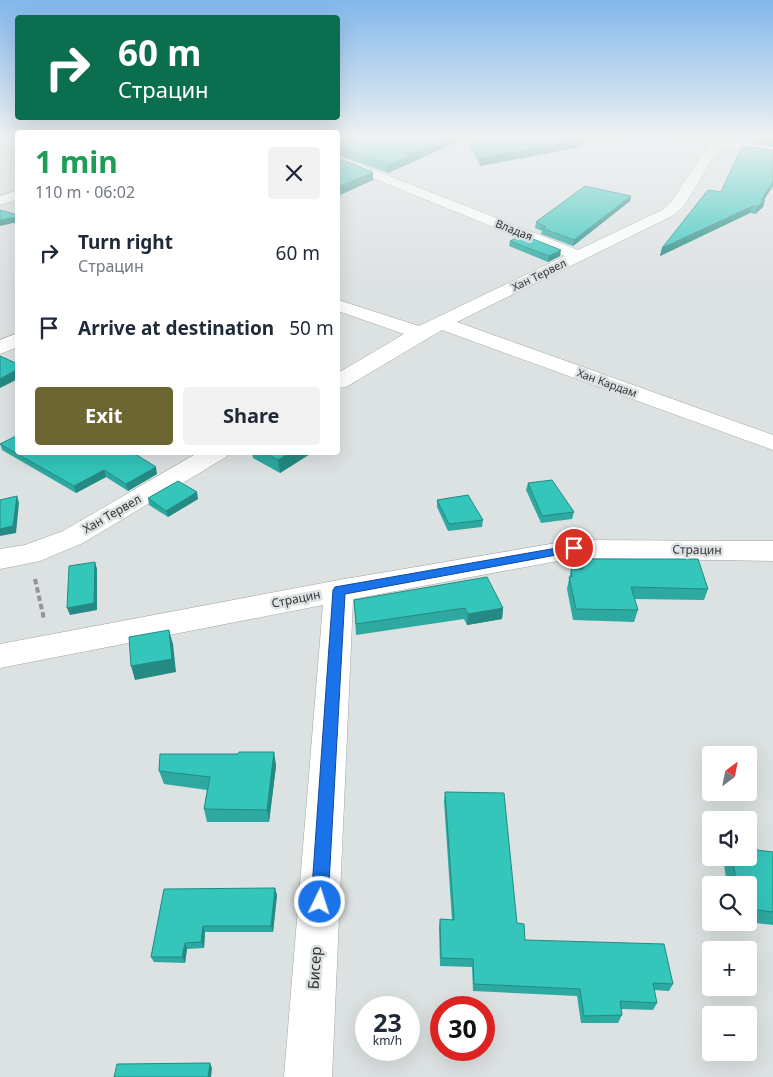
<!DOCTYPE html>
<meta charset="utf-8">
<style>
body{margin:0;font-family:"Noto Sans",sans-serif;background:#f2f2f3;color:#1f2937;height:100vh;display:flex;flex-direction:column;font-size:19px;white-space:nowrap}
*{box-sizing:border-box;margin:0}
p{font-size:16px;color:#747a83}
.icon{flex:none;width:28px;height:28px;fill:none;stroke:currentColor;stroke-width:2;stroke-linecap:round;stroke-linejoin:round}
.map{position:relative;flex:1;overflow:hidden}
.side{position:absolute;left:15px;top:130px;width:325px;height:325px;display:flex;flex-direction:column;background:#fff;border-radius:5px;box-shadow:0 5px 20px #0002}
.side>*{flex:none}
.guide{position:absolute;left:15px;top:15px;width:325px;height:105px;border-radius:5px;box-shadow:0 5px 20px #0002;background:#0b6e4f;color:#fff;overflow:hidden}
.needle{width:32px;rotate:32deg}
.controls{position:absolute;left:702px;top:746px;display:grid;gap:10px}
.controls a{display:grid;place-items:center;width:55px;height:55px;border-radius:5px;background:#fff;box-shadow:0 5px 20px #0002;font-size:25px}
.speed{position:absolute;left:355px;top:996px;display:flex;gap:10px;font-size:25px;font-weight:700;text-align:center}
.speed>*{display:grid;place-content:center;width:65px;height:65px;border-radius:50%;background:#fff;box-shadow:0 5px 20px #0002;line-height:1}
.speed small{font-size:12px;font-weight:400}
.speed .limit{border:8px solid #d22;background:#fff;color:#111}
.pin{position:absolute;display:grid;place-items:center;width:42px;height:42px;color:#fff;margin:-21px;border:2px solid #fff;border-radius:50%;box-shadow:0 1px 5px #0007}
.me{position:absolute;width:55px;margin:-28px;rotate:4deg;stroke-linejoin:round;filter:drop-shadow(0 0 4px #0008)}
.turn{display:flex;align-items:center;gap:18px;height:105px;padding:0 20px;font-size:22px}
.turn .icon{width:65px;height:65px;stroke-width:2.5}
.turn b{display:block;font-size:35px;line-height:42px}
.round{display:grid;place-items:center;flex:none;width:52px;height:52px;border-radius:5px;background:#f2f2f3}
.overview{display:flex;align-items:center;justify-content:space-between;height:85px;padding:0 20px}
h1{font-size:30px;font-weight:700;line-height:38px;color:#1e9e55}
.button{display:flex;gap:10px;margin-top:auto;padding:10px 20px}
.button a{flex:1;height:58px;border-radius:5px;background:#6c6633;color:#fff;font-size:20px;font-weight:700;line-height:58px;text-align:center}
.button a+a{background:#f2f2f3;color:#1f2937}
ul{padding:0;list-style:none}
li{display:flex;align-items:center;gap:15px;height:75px;padding:0 20px}
li div{flex:1}
li b{display:block;font-size:19px}
li em{font-style:normal}
.map>svg:first-child{display:block}
.lines{fill:none;stroke-linecap:round;stroke-linejoin:round}
.minor-casing{stroke:#a2a6a7;stroke-width:1}
.path{stroke:#919495;stroke-width:4;stroke-dasharray:5.5 3;stroke-linecap:butt}
.minor{fill:#fff;fill-rule:evenodd}
.wall{fill:#2da9a1}
.shaded-wall{fill:#248a83}
.building{fill:#34c5bb;stroke:#248a83}
.route{fill:#1a73e8;stroke:#114b97}
.labels{text-anchor:middle;stroke-width:5;stroke-linejoin:round;paint-order:stroke}
.far-street-label{font-size:11px;fill:#343637;stroke:#dce1e2}
.street-label{font-size:12px;fill:#343637;stroke:#dce1e2}
.near-street-label{font-size:15px;fill:#343637;stroke:#dce1e2}
</style>
<div class="map">
<svg width="773" height="1077" viewBox="0 0 773 1077">
<rect width="100%" height="100%" fill="#dce1e2"/>
<g class="lines">
<defs>
<g id="minor">
<polygon points="666,137 697,137 773,147 773,155 720,147 685,204 674,215 457,322 773,435 773,450 442,330 346,387 338,388 338,373 404,334 338,311 338,300 419,326 565,256 338,164 338,156 578,250 664,209 672,201 708,146 672,141"/>
<polygon points="18,190 18,199 0,205 0,196"/>
<polygon points="18,333 18,347 0,354 0,340"/>
<polygon points="199,452 229,452 226,457 83,543 40,561 0,569 0,549 25,545 63,531"/>
<polygon points="574,540 773,541 773,561 574,558 353,599 332,1077 284,1077 323,605 0,668 0,644 339,580"/>
</g>
</defs>
<use href="#minor" class="minor-casing"/>
<polyline class="path" points="35,579 44,619"/>
<use href="#minor" class="minor"/>
</g>
<g class="wall">
<polygon points="377,137 638,137 607,143 592,140 580,147 480,166 466,138 388,173 338,155 338,142"/>
<polygon points="750,137 773,137 773,146 749,142"/>
<polygon points="773,150 773,186 763,200 763,207 755,214 750,213 660,256 662,248 721,192"/>
<polygon points="631,196 630,201 573,246 541,234 542,231 535,228 536,222"/>
<polygon points="510,241 560,256 548,262 509,246"/>
<polygon points="0,443 114,454 157,474 128,491 106,477 76,493 2,450"/>
<polygon points="252,452 310,452 310,454 280,473 253,458"/>
<polygon points="528,483 574,512 572,519 541,523 526,490"/>
<polygon points="148,498 198,499 168,517 149,505"/>
<polygon points="437,500 483,520 482,527 448,531 437,507"/>
<polygon points="582,559 708,589 704,600 634,599 638,610 634,622 573,620 567,589 571,569 579,569"/>
<polygon points="354,600 503,608 502,619 467,625 464,619 356,635"/>
<polygon points="274,752 276,766 269,822 207,822 204,809 207,790 164,784 159,771 238,754"/>
<polygon points="445,792 517,923 525,940 673,984 669,991 654,990 657,1003 653,1010 621,1009 622,1015 618,1023 581,1023 577,996 473,991 472,967 440,966 439,927 440,919 452,920 444,801"/>
<polygon points="773,852 773,925 749,922 749,885 727,885 723,858 749,858"/>
<polygon points="164,889 277,895 273,932 205,932 204,948 187,949 185,963 154,962 151,957"/>
</g>
<g class="shaded-wall">
<polygon points="338,137 349,137 338,138 338,140"/>
<polygon points="453,137 466,137 466,138 388,173 388,165"/>
<polygon points="586,137 592,137 592,140 580,147 480,166 481,158"/>
<polygon points="608,137 638,137 607,143"/>
<polygon points="373,172 373,180 338,196 338,187"/>
<polygon points="773,182 773,186 762,203 765,200 763,207 755,214 757,207"/>
<polygon points="631,196 630,201 573,246 574,240"/>
<polygon points="753,206 750,213 660,256 662,248"/>
<polygon points="18,217 18,222 0,226 0,220"/>
<polygon points="561,250 560,256 548,262 549,256"/>
<polygon points="18,369 18,379 0,388 0,379"/>
<polygon points="291,452 310,452 310,454 280,473 278,460"/>
<polygon points="156,467 157,474 128,491 126,484"/>
<polygon points="104,470 106,477 76,493 74,486"/>
<polygon points="197,492 198,499 168,517 166,511"/>
<polygon points="17,496 19,503 16,533 0,536 0,529"/>
<polygon points="95,562 97,569 97,610 70,615 67,608"/>
<polygon points="503,608 502,619 467,625 468,614"/>
<polygon points="169,630 173,644 176,672 135,680 131,666"/>
<polygon points="274,752 276,766 269,822 267,810"/>
<polygon points="275,888 277,895 273,932 271,926"/>
<polygon points="203,926 205,932 204,948 201,942"/>
<polygon points="185,943 187,949 185,963 182,957"/>
<polygon points="210,1063 212,1068 211,1077 208,1077"/>
</g>
<g class="building">
<polygon points="377,137 453,137 388,165 338,147 338,142"/>
<polygon points="470,137 586,137 581,140 481,158"/>
<polygon points="757,137 773,137 773,139"/>
<polygon points="742,146 773,150 773,182 761,200 765,200 757,207 753,206 662,248 708,190 721,192"/>
<polygon points="338,158 373,172 338,187"/>
<polygon points="585,186 631,196 574,240 542,228 546,227 536,222"/>
<polygon points="0,210 18,215 18,217 0,220"/>
<polygon points="523,235 561,250 549,256 510,241"/>
<polygon points="0,356 18,364 18,369 0,379"/>
<polygon points="18,435 18,452 111,452 114,454 117,452 132,452 156,467 126,484 104,470 74,486 0,444"/>
<polygon points="264,452 291,452 278,460"/>
<polygon points="552,480 574,512 542,516 528,483"/>
<polygon points="178,481 197,492 166,511 148,498"/>
<polygon points="468,495 483,520 449,524 437,500"/>
<polygon points="17,496 13,526 0,529 0,500"/>
<polygon points="582,559 698,559 708,589 631,587 638,610 576,609 569,577 572,577 571,569 583,569"/>
<polygon points="95,562 94,603 67,608 69,566"/>
<polygon points="487,577 503,608 468,614 465,608 356,624 354,600"/>
<polygon points="169,630 172,659 131,666 129,637"/>
<polygon points="239,752 274,752 267,810 204,809 210,777 159,771 160,754 238,754"/>
<polygon points="445,792 504,793 517,923 524,924 525,940 664,944 673,984 653,983 657,1003 620,1001 622,1015 584,1016 580,989 474,984 473,959 441,958 440,919 454,920"/>
<polygon points="749,849 773,852 773,912 749,909 749,885 737,885 732,858 749,858"/>
<polygon points="275,888 271,926 203,926 201,942 185,943 182,957 151,957 164,889"/>
<polygon points="210,1063 208,1077 114,1077 117,1064"/>
</g>
<linearGradient id="sky" x2="0" y2="1"><stop stop-color="#82b7ec"/><stop offset="0.48" stop-color="#eff2f2"/><stop offset="1" stop-color="#eff2f2" stop-opacity="0"/></linearGradient>
<rect width="773" height="288" fill="url(#sky)"/>
<polygon class="route" points="574,545 580,548 578,551 345,594 328,902 326,908 320,910 313,908 311,902 333,590 335,587"/>
<g class="labels">
<g class="far-street-label">
<text transform="translate(514 230) rotate(22)" y="4">Владая</text>
<text transform="translate(539 275) rotate(-26)" y="4">Хан Тервел</text>
<text transform="translate(607 383) rotate(20)" y="4">Хан Кардам</text>
</g>
<g class="street-label">
<text transform="translate(112 514) rotate(-30)" y="4">Хан Тервел</text>
<text transform="translate(697 550) rotate(1)" y="4">Страцин</text>
<text transform="translate(296 599) rotate(-11)" y="4">Страцин</text>
</g>
<g class="near-street-label">
<text transform="translate(315 968) rotate(-86)" y="5">Бисер</text>
</g>
</g>
</svg>
<div class="controls">
<a><svg class="needle" viewBox="-14 -14 28 28"><path d="M0-13l5 13h-10z" fill="#e53935"/><path d="M0 13l5-13h-10z" fill="#747a83"/></svg></a>
<a><svg class="icon" aria-label="sound" viewBox="0 0 24 24"><path d="M4 9h4l5-4v14l-5-4H4zM17 9q2 3 0 6"/></svg></a>
<a><svg class="icon" aria-label="search" viewBox="0 0 24 24"><circle cx="10" cy="10" r="6"/><path d="M15 15l6 6"/></svg></a>
<a>+</a>
<a>−</a>
</div>
<div class="speed"><div>23<small>km/h</small></div><div class="limit">30</div></div>
<div class="pin" style="left:574px;top:548px;background:#d93025"><svg class="icon" aria-label="arrive" viewBox="0 0 24 24"><path d="M6 21V4h12l-3 4 3 4H6"/></svg></div>
<svg class="me" style="left:320px;top:902px" viewBox="-20 -20 40 40"><circle r="17" fill="#1a73e8" stroke="#fff" stroke-width="3"/><path d="M0-11L8 9 0 5-8 9z" fill="#fff"/></svg>
<div class="guide">
<div class="turn"><svg class="icon" aria-label="right" viewBox="0 0 24 24"><path d="M7 20v-9h11M14 6l5 5-5 5"/></svg><div><b>60 m</b>Страцин</div></div>
</div>
<section class="side">
<div class="overview"><div><h1>1 min</h1><p>110 m · 06:02</p></div><a class="round"><svg class="icon" aria-label="close" viewBox="0 0 24 24"><path d="M6 6l12 12M18 6L6 18"/></svg></a></div>
<ul>
<li><svg class="icon" aria-label="right" viewBox="0 0 24 24"><path d="M7 20v-9h11M14 6l5 5-5 5"/></svg><div><b>Turn right</b><p>Страцин</p></div><em>60 m</em></li>
<li><svg class="icon" aria-label="arrive" viewBox="0 0 24 24"><path d="M6 21V4h12l-3 4 3 4H6"/></svg><div><b>Arrive at destination</b></div><em>50 m</em></li>
</ul>
<div class="button"><a>Exit</a><a>Share</a></div>
</section>
</div>
